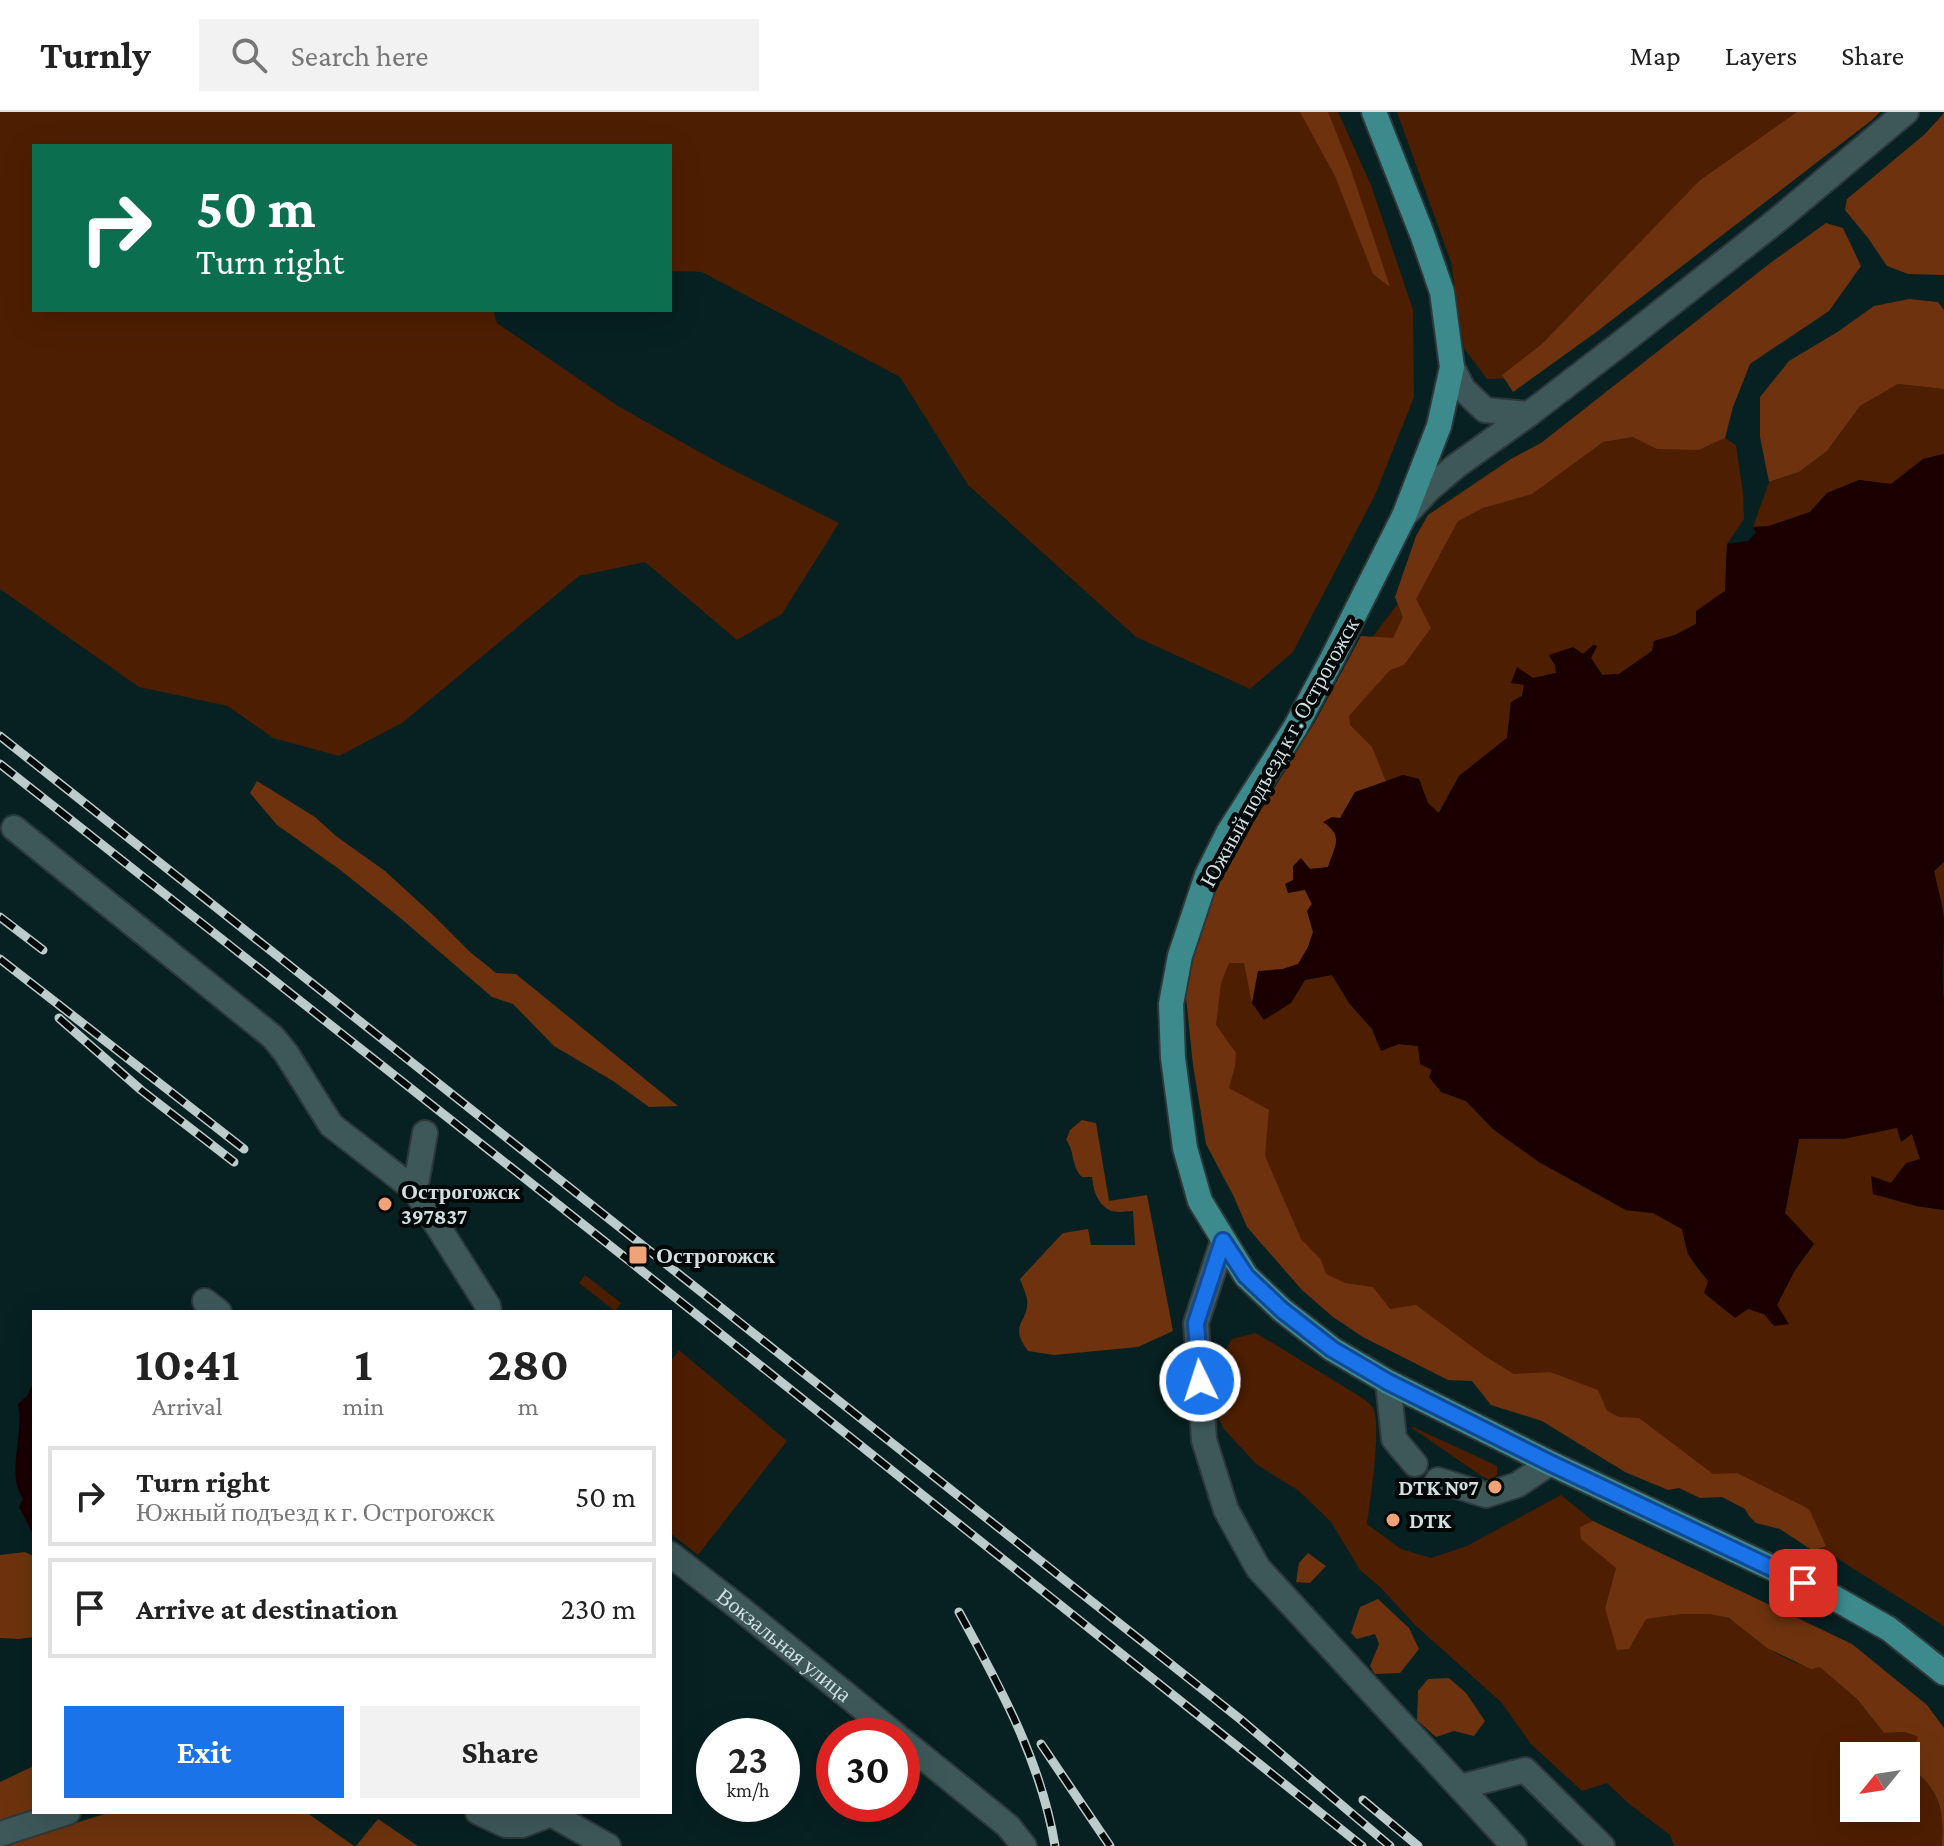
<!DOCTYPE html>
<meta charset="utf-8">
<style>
body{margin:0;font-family:"Crimson Pro",serif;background:#f2f2f2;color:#222;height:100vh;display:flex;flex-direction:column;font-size:30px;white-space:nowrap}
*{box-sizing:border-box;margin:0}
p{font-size:26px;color:#767676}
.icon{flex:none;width:44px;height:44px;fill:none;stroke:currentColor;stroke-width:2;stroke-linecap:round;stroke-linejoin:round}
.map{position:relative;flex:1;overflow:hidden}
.drawer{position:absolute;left:32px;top:1198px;width:640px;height:504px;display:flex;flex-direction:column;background:#fff;border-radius:0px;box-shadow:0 8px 32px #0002}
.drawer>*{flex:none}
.guide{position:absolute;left:32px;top:32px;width:640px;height:168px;border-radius:0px;box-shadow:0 8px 32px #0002;background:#0b6e4f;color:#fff;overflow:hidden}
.needle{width:52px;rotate:240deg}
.buttons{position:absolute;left:1840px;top:1630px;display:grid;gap:16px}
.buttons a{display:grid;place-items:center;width:80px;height:80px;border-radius:0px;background:#fff;box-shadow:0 8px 32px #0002;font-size:40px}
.speed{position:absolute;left:696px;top:1606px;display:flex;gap:16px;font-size:40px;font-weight:700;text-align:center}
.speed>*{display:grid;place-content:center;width:104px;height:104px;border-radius:50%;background:#fff;box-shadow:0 8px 32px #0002;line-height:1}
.speed small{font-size:20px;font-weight:400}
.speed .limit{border:12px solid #d22;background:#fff;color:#111}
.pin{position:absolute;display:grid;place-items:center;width:68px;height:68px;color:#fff;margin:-34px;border-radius:16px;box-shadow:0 4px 12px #0006}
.me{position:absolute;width:88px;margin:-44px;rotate:356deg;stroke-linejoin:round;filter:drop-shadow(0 0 6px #0008)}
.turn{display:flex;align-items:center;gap:28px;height:168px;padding:0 32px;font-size:36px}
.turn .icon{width:104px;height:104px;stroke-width:2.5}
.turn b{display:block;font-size:56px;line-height:68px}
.eta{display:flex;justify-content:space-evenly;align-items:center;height:136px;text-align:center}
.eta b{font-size:48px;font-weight:700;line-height:56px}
.button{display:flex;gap:16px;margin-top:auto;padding:16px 32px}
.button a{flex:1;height:92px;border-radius:0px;background:#1a73e8;color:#fff;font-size:32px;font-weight:700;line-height:92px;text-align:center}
.button a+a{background:#f2f2f2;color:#222}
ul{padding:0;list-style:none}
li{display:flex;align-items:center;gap:24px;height:100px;margin:0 16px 12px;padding:0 16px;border:4px solid #e0e0e0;border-radius:0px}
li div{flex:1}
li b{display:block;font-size:30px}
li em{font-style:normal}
header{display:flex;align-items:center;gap:48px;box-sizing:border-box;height:112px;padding:0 40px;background:#fff;border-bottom:2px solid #e0e0e0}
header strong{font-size:38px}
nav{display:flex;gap:44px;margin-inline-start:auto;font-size:28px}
.search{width:560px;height:72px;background:#f2f2f2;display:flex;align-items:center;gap:20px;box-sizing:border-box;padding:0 28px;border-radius:0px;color:#767676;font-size:30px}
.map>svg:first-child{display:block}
.green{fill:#4e1e00;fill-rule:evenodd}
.forest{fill:#6e330e}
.water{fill:#1a0000}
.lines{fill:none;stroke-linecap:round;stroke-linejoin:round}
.minor-casing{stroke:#2e383a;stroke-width:28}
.major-casing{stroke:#2e383a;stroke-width:28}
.minor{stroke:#3e5859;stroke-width:24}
.major{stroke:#3d8a8d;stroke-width:24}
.rail-casing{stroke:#bccbcc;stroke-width:9}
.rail{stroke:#020808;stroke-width:6;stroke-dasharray:18;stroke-linecap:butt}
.route-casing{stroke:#114b97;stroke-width:20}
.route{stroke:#1a73e8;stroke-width:14}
.poi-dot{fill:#f0a279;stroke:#020808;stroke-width:3}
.labels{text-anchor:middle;stroke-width:8;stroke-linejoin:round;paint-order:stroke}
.street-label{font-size:22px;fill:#d1dfe0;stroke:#020808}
.poi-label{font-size:22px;font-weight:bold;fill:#d1dfe0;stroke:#020808;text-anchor:start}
</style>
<header>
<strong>Turnly</strong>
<div class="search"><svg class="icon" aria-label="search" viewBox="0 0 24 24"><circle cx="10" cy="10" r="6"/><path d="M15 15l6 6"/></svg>Search here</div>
<nav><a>Map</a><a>Layers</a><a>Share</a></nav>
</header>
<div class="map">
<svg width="1944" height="1734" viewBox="0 0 1944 1734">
<rect width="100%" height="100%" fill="#072021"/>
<g class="green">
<polygon points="0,0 1338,0 1371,73 1413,198 1414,285 1375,383 1293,540 1250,577 1136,525 968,373 900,265 702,160 670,159 670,34 34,34 34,198 493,198 497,211 618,294 719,351 839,411 782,502 737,528 645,450 579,464 402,611 339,644 273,626 228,594 139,575 0,477"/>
<polygon points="1397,0 1858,0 1515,266 1487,267 1464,236 1451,150"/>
<polygon points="1898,272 1944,277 1944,342 1923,347 1891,372 1859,368 1827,381 1810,400 1769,414 1753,415 1769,370 1799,360 1827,339 1860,294"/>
<path d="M1634,325l65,13 26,-12 11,7 7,48 1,26 -17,25 -2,47 -29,33 -21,11 -21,6 -2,10 -33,23 -16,1 -12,-17 6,-11 -14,7 -34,2 6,9 1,8 -23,5 -16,-10 7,17 -2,11 -11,6 -4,36 -48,38 -21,38 -10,-10 -9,-25 -16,-4 -48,17 -64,211 14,-23 27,-5 17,28 23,26 9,21 18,-6 19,2 14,25 9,21 25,9 27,28 46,33 87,48 27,3 29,16c2,8 3,18 7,26 14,27 46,51 75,59l13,-9 18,-35 19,-26 -29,-31 14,-74h44l55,-12 14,7 8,25 -21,15 -8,9 -19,-6 44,29 28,4v416l-164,-104 -231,-104 -126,-60 -166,-133 -62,-236 154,-321 76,-100 15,-13 18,-35 25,-12 13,-4 94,-53 13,-9z"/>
<polygon points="1944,750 1944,807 1934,759"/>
<polygon points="585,1163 621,1191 615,1199 579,1171"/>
<path d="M1256,1221l108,66c3,3 7,5 9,9 9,15 -3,95 -6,116l34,25 30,9 36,-12 94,-51 32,26 -13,6 20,26 16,15 -11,40 24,41 16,-30c24,-4 60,-11 82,-1 9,3 18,13 26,19 15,12 48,34 67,29l37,33 27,34 21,-1 13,5 -5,11 -3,18c30,26 34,41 32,80h-268l-4,-11 -42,-32 -21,-20 -25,8 -51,-47 -30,-42 -86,-77 -34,-37 -21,-18 -29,-48 -32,-31 -43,-27 -33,-36 -9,-23 1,-38 17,-28zM1854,1644h52v52h-52z"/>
<polygon points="679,1238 787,1329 698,1443 670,1421 670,1250"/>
<polygon points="1413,1315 1493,1352 1497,1354 1497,1363 1491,1368 1483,1365 1412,1316"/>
</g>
<g class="forest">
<polygon points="1300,0 1328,0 1351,58 1390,175 1373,162 1335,64"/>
<polygon points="1797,0 1880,0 1872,8 1595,221 1513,280 1502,263 1542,232 1699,69"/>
<polygon points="1944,1 1944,163 1908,162 1887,154 1868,126 1845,98 1847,87 1925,22"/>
<path d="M1826,111l17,5 18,38 -32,45 -79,53 -17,43 -8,31 -26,12 -42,-1 -24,-12 -30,5 -71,52 -49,14 -25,13 -42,78 15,29 -27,37 -14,5 -41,46 1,9 22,22 14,35 -31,10 -15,26 -17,4c22,14 11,26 5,45l-19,2 -8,-10 4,31 7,14 -5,7 6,21 -5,15 -10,17 -15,5 -25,3 -6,31 -8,-40h-15l-8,20 -5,42 20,28 -1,13 -6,22 40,22 -4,46 36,83 20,21 5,14 19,9 28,4 17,22 26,-4 70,52 28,17 36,-2 48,18 9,21 12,6 20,1 74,56 24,-1 72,36 17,37 -13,5 -33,-22 -24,-6 -7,-7 -4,-7 -23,-12 -22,1 -21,-10 -11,2 -43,-18 -83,-51 -51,-16 -19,-24 -24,-1 -85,-43 -30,-20 -31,-27 -55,-63 -13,-30 -28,-53 -13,-79 -7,-68 9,-47 12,-45 46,-82 62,-101 46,-86 32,2 10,-21 -8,-20 21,-61 12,-21 83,-56 30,-16 228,-179z"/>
<polygon points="1909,187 1938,190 1944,198 1944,277 1898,272 1860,294 1827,339 1799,360 1769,370 1760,325 1760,285 1789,249 1839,219 1874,194"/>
<polygon points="257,669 315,705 336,724 385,759 433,803 469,839 496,861 516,862 678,994 649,995 613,969 554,934 513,892 492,885 398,804 339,757 277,713 250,681"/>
<path d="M1082,1008l14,3 13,78 38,-6 26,136 -35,16 -84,8 -26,-4c-21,-28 2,-28 -1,-52 -1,-6 -5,-14 -7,-20l38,-41 5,-5 25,-4 3,16h44l-2,-34c-6,0 -15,2 -21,0 -14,-5 -19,-21 -20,-34h-10c-11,-11 -7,-26 -16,-37l4,-10z"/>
<path d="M1593,1409l259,123 75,61 17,23v118h-2c2,-39 -2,-54 -32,-80l3,-18 5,-11 -13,-5 -21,1 -27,-34 -37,-32 -9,2 -44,-21 -38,-30 -19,-4h-29l-35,5 -17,30 -12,1 -12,-42 11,-40 -35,-29 -1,-12z"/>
<polygon points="25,1440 34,1444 34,1525 19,1527 0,1526 0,1443"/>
<polygon points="1308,1441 1326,1454 1310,1471 1296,1470 1299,1451"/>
<polygon points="1378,1487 1409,1516 1419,1537 1400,1561 1375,1562 1370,1554 1379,1532 1375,1522 1357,1527 1351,1521 1360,1495"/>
<polygon points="1449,1566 1466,1581 1485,1609 1474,1624 1454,1619 1436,1625 1417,1608 1418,1579 1428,1567"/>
<polygon points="34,1654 34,1698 0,1709 0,1670"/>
<polygon points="111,1700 306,1700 354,1734 1,1734"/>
<polygon points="378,1707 418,1734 356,1734"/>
</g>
<g class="water">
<path d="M1944,342v408l-10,9c3,16 9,33 10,49 0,28 -3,55 0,82v208l-28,-4 -43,-12 -2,-18 20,7 15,-20 14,-4 -8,-25 -11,8 -4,-14 -54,11h-44l-14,74 29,31 -19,26 -18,35 12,19 -15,2 -10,-12 -16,-5 -13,9 -31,-25 4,-12 -20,-27 -6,-25 -29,-16 -27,-3 -87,-48 -46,-33 -27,-28 -25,-9 -12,-15 3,-7 -12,-6 -2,-18 -19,-2 -18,7 -9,-22 -23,-26 -17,-28 -27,5 -14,23 -27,17 -12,-17 6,-32 25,-2 15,-5 10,-17 5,-15 -6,-21 5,-7 -7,-14 -17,3 -3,-9 8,-4v-14l8,-8 9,11 18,-2c6,-20 17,-31 -5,-45l9,-5 8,1 15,-26 48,-17 16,4 9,24 11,10 20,-37 48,-38 4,-36 11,-6 2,-11 -13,-2 6,-16 16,11 23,-5 -1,-8 -6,-10 24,-8 10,7 10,-9 4,1 -6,12 11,17 17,-1 33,-23 2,-10 21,-6 21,-11v-13l29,-20 2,-47 21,-3 8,-8 -3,-6 16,-1 41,-14 17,-19 32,-13 32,4 32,-25z"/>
<path d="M34,1269v155l-15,-29 4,-8c-3,-5 -6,-12 -7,-18 -3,-26 7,-52 2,-77l9,-8z"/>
</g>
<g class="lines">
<defs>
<g id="minor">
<polyline points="1452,255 1463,277 1485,298 1529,302"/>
<polyline points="1404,404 1429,377 1456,354 1529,302 1620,232 1775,110 1906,0"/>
<polyline points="14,716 273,925 286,941 331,1013 415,1078 488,1194 489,1200"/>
<polyline points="415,1078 425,1021"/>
<polyline points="1223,1129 1196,1211 1204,1328 1226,1398 1258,1456 1514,1734"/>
<polyline points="205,1189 219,1200"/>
<polyline points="1388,1270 1394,1327 1415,1352"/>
<polyline points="1438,1368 1486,1383 1517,1373 1550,1351"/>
<path id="s1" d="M670,1442l72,56 155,126"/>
<polyline points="902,1628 1008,1714 1024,1734"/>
<polyline points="1460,1675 1525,1658 1602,1734"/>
<polyline points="478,1700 506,1713 522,1713 551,1702 608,1734"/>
<polyline points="0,1722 68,1700"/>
</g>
<polyline id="major" points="1374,0 1422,122 1442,180 1452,255 1439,314 1404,404 1332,547 1295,616 1228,721 1207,763 1180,844 1171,892 1173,946 1185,1036 1200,1089 1246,1164 1282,1198 1332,1237 1388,1270 1550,1351 1831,1484 1889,1517 1944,1561"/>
</defs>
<use href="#minor" class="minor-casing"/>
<use href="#major" class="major-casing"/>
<use href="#minor" class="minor"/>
<use href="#major" class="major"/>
<defs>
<g id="rail">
<polyline points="0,624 1240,1607 1390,1734"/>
<polyline points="0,652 632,1151 1362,1734"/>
<polyline points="0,805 43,838"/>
<polyline points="0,847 244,1037"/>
<polyline points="59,906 141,978 234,1050"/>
<path d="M959,1500c41,75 82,149 96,234"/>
<polyline points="1041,1632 1110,1734"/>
<polyline points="1363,1688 1418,1734"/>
</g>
</defs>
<use href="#rail" class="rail-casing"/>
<use href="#rail" class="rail"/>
</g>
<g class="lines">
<defs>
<polyline id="route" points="1200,1269 1196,1211 1223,1129 1246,1164 1282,1198 1332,1237 1388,1270 1550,1351 1803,1471"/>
</defs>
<use href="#route" class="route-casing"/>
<use href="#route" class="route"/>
</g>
<g class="poi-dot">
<circle cx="385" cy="1092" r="8"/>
<rect x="628" y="1133" width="20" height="20" rx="4"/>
<circle cx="1495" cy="1375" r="8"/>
<circle cx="1393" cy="1408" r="8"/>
</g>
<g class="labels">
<g class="street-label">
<text transform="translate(1279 640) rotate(-61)" y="8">Южный подъезд к г. Острогожск</text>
<text dy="8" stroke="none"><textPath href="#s1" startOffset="146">Вокзальная улица</textPath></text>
</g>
<g class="poi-label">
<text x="401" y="1087">Острогожск<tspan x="401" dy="25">397837</tspan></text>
<text x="656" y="1151">Острогожск</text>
<text x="1479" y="1383" text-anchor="end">DTK №7</text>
<text x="1409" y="1416">DTK</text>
</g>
</g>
</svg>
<div class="buttons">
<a><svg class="needle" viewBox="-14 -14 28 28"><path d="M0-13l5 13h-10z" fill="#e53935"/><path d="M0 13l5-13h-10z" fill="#767676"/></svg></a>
</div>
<div class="speed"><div>23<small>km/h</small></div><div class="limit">30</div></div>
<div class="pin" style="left:1803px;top:1471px;background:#d93025"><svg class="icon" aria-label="arrive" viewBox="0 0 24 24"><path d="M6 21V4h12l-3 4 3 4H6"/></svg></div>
<svg class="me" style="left:1200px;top:1269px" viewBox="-20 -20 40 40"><circle r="17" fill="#1a73e8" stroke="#fff" stroke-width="3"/><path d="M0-11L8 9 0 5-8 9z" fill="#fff"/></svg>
<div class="guide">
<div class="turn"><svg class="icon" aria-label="right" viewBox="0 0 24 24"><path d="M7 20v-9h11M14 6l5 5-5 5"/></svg><div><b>50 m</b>Turn right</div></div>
</div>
<section class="drawer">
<div class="eta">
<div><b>10:41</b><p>Arrival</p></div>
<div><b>1</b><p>min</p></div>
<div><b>280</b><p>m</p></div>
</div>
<ul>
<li><svg class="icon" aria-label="right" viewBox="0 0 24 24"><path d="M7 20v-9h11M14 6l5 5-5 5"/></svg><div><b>Turn right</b><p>Южный подъезд к г. Острогожск</p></div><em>50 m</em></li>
<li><svg class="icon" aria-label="arrive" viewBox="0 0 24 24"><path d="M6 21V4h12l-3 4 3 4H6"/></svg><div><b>Arrive at destination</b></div><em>230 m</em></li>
</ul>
<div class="button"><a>Exit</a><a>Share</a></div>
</section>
</div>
